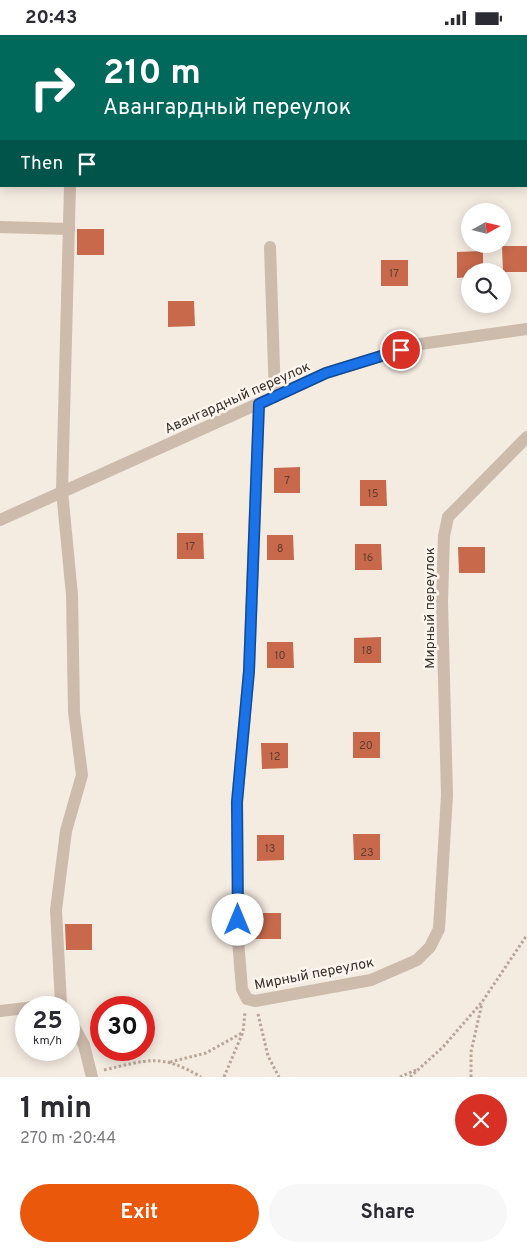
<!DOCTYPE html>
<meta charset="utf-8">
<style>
body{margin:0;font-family:Overpass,sans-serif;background:#f7f7f7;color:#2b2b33;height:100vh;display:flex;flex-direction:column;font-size:19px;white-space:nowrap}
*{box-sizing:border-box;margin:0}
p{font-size:16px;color:#7c7c81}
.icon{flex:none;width:28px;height:28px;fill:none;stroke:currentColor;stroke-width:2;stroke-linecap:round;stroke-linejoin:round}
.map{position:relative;height:1042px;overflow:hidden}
.panel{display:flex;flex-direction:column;background:#fff;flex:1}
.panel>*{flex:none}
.banner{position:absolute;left:0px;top:0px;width:528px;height:152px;box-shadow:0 2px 12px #0003;background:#00695c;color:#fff;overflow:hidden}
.needle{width:32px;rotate:82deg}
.buttons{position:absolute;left:461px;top:168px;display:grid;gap:10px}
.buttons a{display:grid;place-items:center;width:50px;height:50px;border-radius:50%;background:#fff;box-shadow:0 2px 12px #0003;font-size:25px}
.speed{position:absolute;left:15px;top:961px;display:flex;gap:10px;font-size:25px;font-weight:700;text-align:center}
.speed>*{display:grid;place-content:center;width:65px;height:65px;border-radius:50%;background:#fff;box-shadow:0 2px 12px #0003;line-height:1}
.speed small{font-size:12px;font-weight:400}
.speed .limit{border:8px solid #d22;background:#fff;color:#111}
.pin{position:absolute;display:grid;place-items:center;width:42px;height:42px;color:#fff;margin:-21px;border:2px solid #fff;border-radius:50%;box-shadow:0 1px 5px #0007}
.me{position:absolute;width:55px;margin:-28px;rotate:0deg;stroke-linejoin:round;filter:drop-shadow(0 0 4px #0008)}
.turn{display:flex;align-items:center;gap:18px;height:105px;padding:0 20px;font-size:22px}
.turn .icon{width:65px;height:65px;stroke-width:2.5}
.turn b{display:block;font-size:35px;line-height:42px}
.then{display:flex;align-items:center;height:48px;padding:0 20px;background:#0003;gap:10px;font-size:19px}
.round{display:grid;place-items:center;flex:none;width:52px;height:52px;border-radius:26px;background:#f7f7f7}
.head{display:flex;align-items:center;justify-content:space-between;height:85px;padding:0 20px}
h1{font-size:30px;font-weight:700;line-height:38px}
.action{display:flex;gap:10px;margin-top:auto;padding:10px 20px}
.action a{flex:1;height:58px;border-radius:30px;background:#ea580c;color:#fff;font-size:20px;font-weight:700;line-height:58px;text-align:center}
.action a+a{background:#f7f7f7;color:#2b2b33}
.status{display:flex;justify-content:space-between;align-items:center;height:35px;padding:0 25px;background:#fff;direction:ltr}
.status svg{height:14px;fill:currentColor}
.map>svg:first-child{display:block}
.building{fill:#c8694b}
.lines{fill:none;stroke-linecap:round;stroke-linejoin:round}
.path{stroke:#b9a596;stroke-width:3;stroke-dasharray:2.5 2.5;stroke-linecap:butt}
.minor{stroke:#cdbbac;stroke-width:12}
.route-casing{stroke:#114b97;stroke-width:12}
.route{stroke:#1a73e8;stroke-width:9}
.labels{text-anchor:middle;stroke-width:5;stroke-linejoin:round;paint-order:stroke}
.number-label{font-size:11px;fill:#5e3e33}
.street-label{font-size:14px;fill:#3b302b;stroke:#fbf5ee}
</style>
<div class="status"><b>20:43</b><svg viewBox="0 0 49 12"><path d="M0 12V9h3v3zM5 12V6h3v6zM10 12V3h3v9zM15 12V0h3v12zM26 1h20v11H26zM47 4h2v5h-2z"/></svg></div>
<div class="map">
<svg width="527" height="1042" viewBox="0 0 527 1042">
<rect width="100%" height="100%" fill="#f4ebe1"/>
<g class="building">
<rect x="77" y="194" width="27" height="26"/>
<polygon points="502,211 527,211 527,237 503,237"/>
<polygon points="483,216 483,236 470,236 470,242 457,243 457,217"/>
<rect x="381" y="225" width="27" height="26"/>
<polygon points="168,266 194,266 195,291 168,292"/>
<polygon points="300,432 300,458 274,458 274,433"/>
<polygon points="360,445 386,445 387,471 360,471"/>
<polygon points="177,498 203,498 204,524 177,524"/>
<polygon points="267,500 293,500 294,525 267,525"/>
<polygon points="355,509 381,509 382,535 355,535"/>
<polygon points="458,512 485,512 485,538 459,538"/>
<polygon points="381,602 381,628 354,628 354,603"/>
<polygon points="267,607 293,607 294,633 267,633"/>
<rect x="353" y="697" width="27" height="26"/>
<polygon points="261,708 288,708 288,733 262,734"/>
<polygon points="353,799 380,799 380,825 354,825"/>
<polygon points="257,800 284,800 284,825 257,826"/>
<rect x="254" y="878" width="27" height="26"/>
<polygon points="65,889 92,889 92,915 66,915"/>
</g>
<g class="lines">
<g class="path">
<polyline points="258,979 268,1021 279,1042"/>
<polyline points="170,1027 206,1018 242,998"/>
<path d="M104,1035c43,-10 57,-17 97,7"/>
<polyline points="224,1042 243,997 245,977"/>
<polyline points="400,1042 416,1035"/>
<polyline points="410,1042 443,1012 482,967 527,900"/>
<polyline points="471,1042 471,1017 482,968"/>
</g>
<g class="minor">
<polyline points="15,0 16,1"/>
<polyline points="157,0 258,1"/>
<polyline points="428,1 428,0"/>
<polyline points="526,5 527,5"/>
<polyline points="0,192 69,194"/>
<polyline points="270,212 275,362"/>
<polyline points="259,369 249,636 237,767 238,905 242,954 247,964 255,966 371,945 417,925 430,912 439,894 447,760 442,567 444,501 448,482 527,402"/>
<polyline points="0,485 326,338 420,309 527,294"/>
<polyline points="30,972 61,969"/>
<polyline points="63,972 61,969 56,875 66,796 82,740 74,677 72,560 62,456 70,151"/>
<polyline points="0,976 26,973"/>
<polyline points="69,983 84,1010 92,1042"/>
</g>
</g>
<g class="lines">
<defs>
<polyline id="route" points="238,885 237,767 249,636 259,369 326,338 401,315"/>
</defs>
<use href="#route" class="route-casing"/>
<use href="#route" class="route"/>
</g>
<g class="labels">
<g class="number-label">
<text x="394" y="242">17</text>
<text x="287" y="449">7</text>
<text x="373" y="462">15</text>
<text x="190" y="515">17</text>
<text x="280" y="517">8</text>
<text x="368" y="526">16</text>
<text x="367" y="619">18</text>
<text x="280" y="624">10</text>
<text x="366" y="714">20</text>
<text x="275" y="725">12</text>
<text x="270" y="817">13</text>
<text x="367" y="821">23</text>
</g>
<g class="street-label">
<text transform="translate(237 362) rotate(-24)" y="5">Авангардный переулок</text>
<text transform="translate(429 573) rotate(-90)" y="5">Мирный переулок</text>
<text transform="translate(314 938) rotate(-11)" y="5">Мирный переулок</text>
</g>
</g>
</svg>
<div class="buttons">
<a><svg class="needle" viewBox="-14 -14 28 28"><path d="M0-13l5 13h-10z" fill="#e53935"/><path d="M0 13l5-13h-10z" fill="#7c7c81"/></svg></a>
<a><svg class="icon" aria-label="search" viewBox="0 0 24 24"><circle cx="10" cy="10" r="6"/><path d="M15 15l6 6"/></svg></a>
</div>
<div class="speed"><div>25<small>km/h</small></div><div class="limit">30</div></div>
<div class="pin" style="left:401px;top:315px;background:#d93025"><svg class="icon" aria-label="arrive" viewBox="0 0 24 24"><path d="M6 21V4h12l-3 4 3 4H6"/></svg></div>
<svg class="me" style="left:238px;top:885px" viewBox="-20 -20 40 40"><circle r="19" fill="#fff"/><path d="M0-13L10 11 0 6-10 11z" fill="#1a73e8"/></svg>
<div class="banner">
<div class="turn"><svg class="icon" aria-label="right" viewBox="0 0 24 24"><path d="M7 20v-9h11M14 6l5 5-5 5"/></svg><div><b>210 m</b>Авангардный переулок</div></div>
<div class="then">Then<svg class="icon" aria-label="arrive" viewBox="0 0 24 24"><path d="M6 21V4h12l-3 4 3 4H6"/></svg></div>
</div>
</div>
<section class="panel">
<div class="head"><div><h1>1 min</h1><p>270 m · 20:44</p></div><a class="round" style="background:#d93025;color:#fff"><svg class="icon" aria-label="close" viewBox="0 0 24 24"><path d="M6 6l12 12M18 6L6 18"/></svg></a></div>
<div class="action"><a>Exit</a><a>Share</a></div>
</section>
